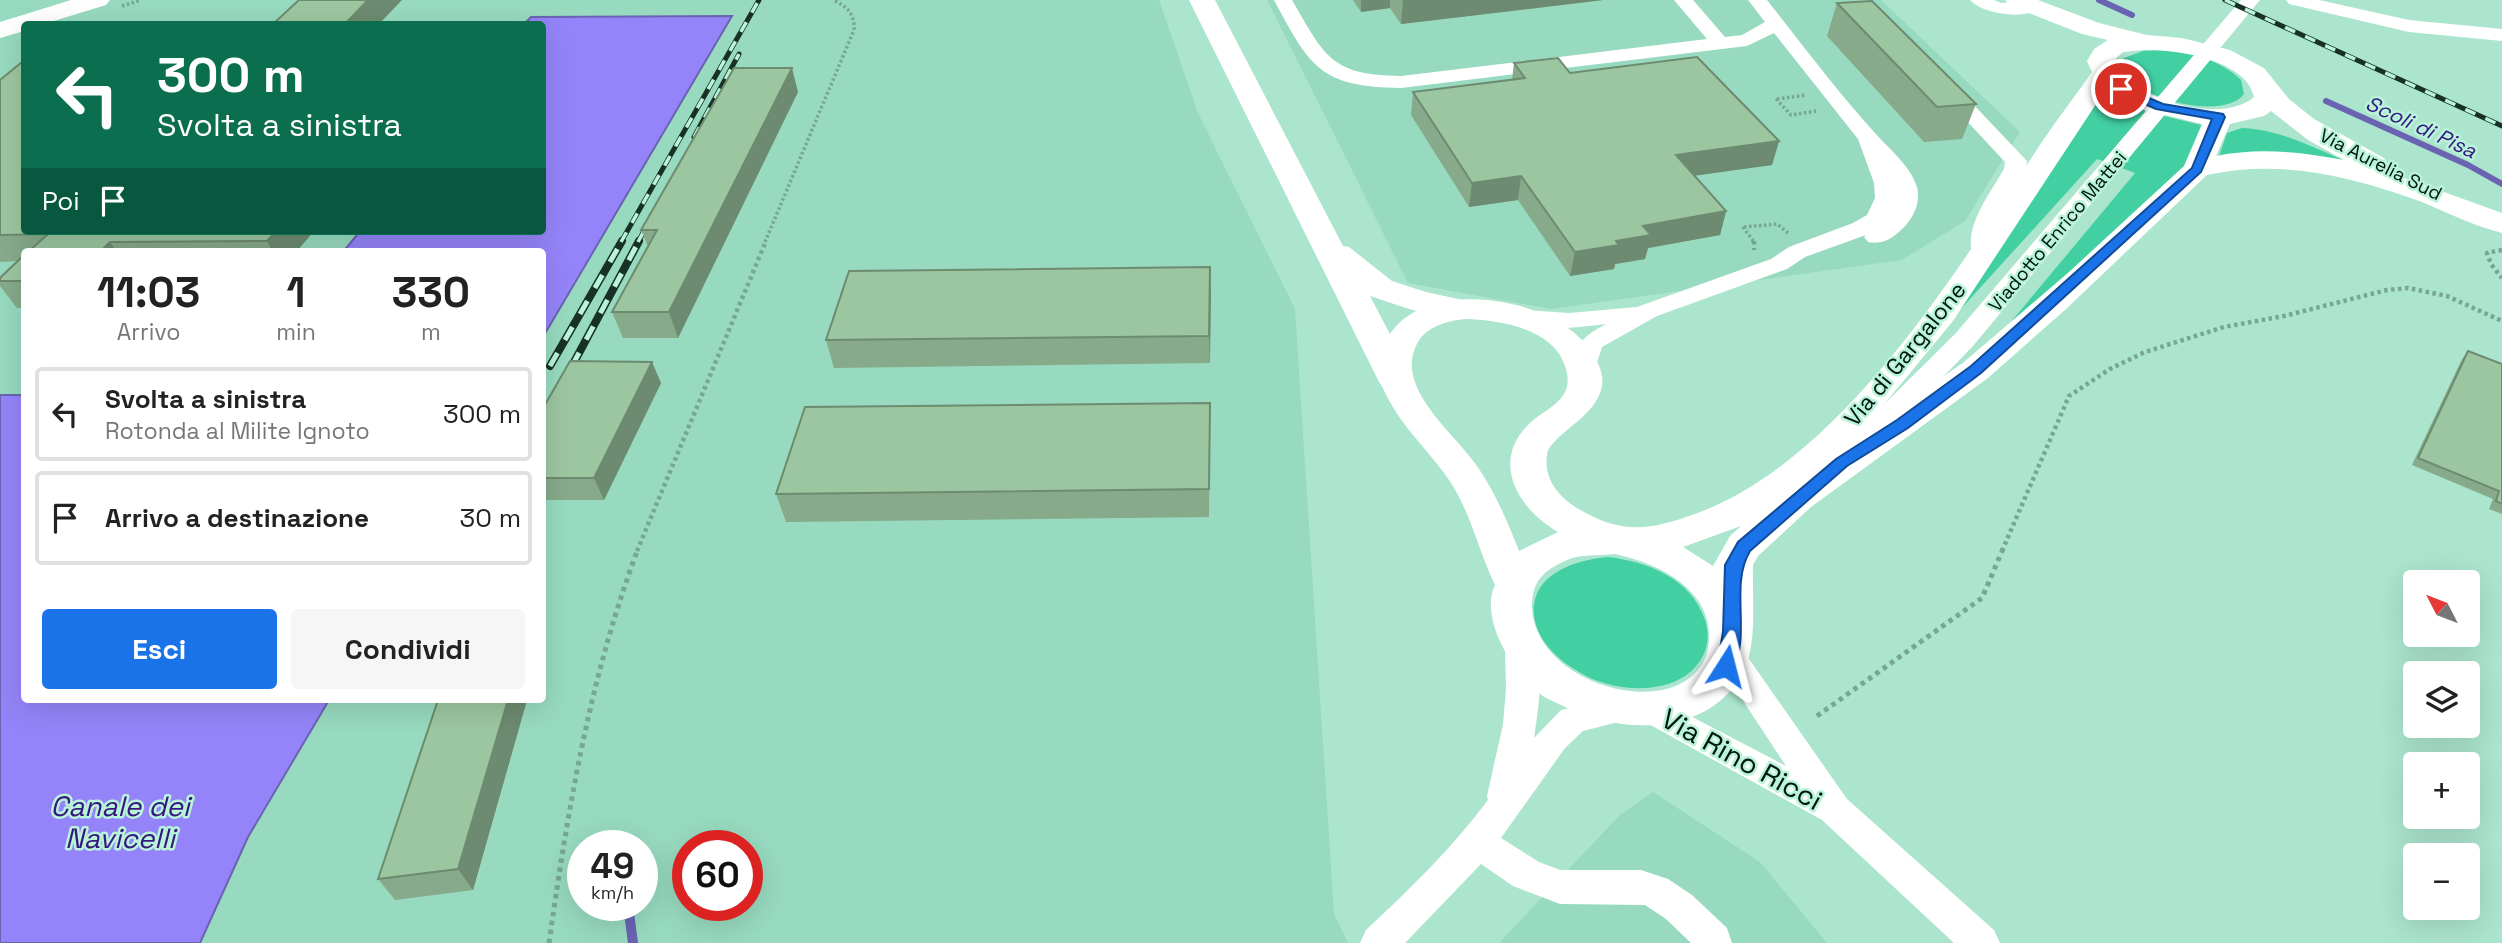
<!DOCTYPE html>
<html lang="it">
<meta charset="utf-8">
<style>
body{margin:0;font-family:"Space Grotesk",sans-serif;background:#f6f6f6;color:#222;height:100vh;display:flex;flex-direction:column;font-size:26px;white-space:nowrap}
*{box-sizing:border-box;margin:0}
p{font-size:23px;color:#767676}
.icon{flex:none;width:38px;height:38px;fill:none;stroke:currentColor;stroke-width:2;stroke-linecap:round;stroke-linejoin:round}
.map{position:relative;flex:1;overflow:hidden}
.sheet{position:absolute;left:21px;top:248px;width:525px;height:455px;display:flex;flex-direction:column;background:#fff;border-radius:7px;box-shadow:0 7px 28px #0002}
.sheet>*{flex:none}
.hud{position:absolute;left:21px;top:21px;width:525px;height:214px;border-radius:7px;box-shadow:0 7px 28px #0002;background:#0b6e4f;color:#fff;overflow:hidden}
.needle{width:46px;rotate:312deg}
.fabs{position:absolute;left:2403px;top:570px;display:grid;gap:14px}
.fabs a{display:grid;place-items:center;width:77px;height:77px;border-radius:7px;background:#fff;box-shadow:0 7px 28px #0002;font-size:35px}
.speed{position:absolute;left:567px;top:830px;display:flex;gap:14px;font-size:35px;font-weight:700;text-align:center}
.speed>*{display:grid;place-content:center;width:91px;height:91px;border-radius:50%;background:#fff;box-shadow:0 7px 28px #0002;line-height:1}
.speed small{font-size:18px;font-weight:400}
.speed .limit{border:10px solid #d22;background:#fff;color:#111}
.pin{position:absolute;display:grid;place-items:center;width:60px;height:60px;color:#fff;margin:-30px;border:4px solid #fff;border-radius:50%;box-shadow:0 2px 7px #0007}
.me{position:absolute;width:77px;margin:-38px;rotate:9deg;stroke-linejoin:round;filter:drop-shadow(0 0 5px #0008)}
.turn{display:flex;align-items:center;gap:24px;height:147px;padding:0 21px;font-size:32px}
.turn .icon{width:91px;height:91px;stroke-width:2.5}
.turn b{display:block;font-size:49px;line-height:60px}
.then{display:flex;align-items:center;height:66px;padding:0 21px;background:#0003;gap:14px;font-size:26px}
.eta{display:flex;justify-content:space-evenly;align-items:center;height:119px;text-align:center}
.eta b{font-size:42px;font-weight:800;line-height:49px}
.cta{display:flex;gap:14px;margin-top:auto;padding:14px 21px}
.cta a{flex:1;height:80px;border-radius:7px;background:#1a73e8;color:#fff;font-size:28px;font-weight:800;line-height:80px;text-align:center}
.cta a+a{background:#f6f6f6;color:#222}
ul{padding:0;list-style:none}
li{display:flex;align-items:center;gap:21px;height:94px;margin:0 14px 10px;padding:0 7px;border:4px solid #e0e0e0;border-radius:7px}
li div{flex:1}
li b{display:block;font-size:26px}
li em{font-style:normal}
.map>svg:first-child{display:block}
.built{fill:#97dabf;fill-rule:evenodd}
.green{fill:#42d0a3}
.water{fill:#9584f9;stroke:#6963b2;stroke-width:2}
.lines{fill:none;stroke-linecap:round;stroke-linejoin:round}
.stream-far1{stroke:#6963b2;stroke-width:6}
.stream{stroke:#6963b2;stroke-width:10}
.path-far2{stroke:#77a693;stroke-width:3.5;stroke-dasharray:2.5 2.5;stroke-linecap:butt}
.path-far1{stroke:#77a693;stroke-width:4.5;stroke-dasharray:3.5 3.5;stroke-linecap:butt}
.path{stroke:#77a693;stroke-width:5;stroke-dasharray:4.5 4.5;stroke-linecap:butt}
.minor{fill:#fff;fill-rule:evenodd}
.major{fill:#fff;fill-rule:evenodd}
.highway{fill:#fff;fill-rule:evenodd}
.rail-far1-casing{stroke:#183127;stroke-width:5}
.rail-casing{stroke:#183127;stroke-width:8}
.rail-far1{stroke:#b8f3da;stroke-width:3.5;stroke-dasharray:11;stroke-linecap:butt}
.rail{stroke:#b8f3da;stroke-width:5;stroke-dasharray:15;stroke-linecap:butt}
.wall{fill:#86aa8a}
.shaded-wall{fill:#6d8b70}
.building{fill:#9cc6a0;stroke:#6d8b70;stroke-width:2}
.route{fill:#1a73e8;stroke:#114b97;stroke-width:2}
.labels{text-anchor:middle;stroke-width:5;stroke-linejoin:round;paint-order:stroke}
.far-street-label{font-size:19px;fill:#01160e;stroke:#b8f3da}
.far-water-label{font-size:21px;font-style:italic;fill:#36177f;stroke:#b8f3da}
.street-label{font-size:23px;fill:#01160e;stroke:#b8f3da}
.near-street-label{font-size:28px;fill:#01160e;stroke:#b8f3da}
.near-water-label{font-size:28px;font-style:italic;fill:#36177f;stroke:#b8f3da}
</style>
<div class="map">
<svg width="2502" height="943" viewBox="0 0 2502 943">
<rect width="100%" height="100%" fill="#abe5cd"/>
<g class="built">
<path d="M0,0h1159l39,113 97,196 39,605 14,29h-1148l48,-106 81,-137h213l1,-363 189,-321 -201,1 -7,7h-500v207h336l-17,21h-319v143h-24zM583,845h59v60h-59zM688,845h59v60h-59z"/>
<polygon points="1267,0 1881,0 2020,132 1965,221 1902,260 1551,309 1408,283"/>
<polygon points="1653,792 1760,862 1827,943 1499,943 1620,815"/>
</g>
<g class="green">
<path d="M2143,51c33,-3 74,5 98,29l3,14c-21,28 -110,4 -124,-25l4,-11z"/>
<polygon points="2103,90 2148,112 2205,126 2188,163 1995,341 2135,173 2097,159 1950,321"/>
<path d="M2242,128c37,1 72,20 106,34l-129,-6 8,-23z"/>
<path d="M1608,557c40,5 83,21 97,63 3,9 4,21 0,31 -18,47 -90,44 -126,21 -19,-11 -39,-28 -44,-51 -9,-45 38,-61 73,-64z"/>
</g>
<g class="water">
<polygon points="732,16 543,337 542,252 343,252 360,231 542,231 542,24 524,24 531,17"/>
<polygon points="0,395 24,395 24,700 329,700 248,837 200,943 0,943"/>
</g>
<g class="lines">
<g class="stream-far1">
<polyline points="2099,0 2132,15"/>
<polyline points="2326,101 2468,165 2502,184"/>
</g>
<polyline class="stream" points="628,905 633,943"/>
<g class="path-far2">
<polyline points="122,6 141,0"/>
<polyline points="1776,99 1791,115 1817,111"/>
<polyline points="1777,99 1806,95"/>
<polyline points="1743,227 1754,242"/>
<polyline points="1744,227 1777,224 1788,233"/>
<path d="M765,242l89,-212c1,-16 -7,-24 -21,-30"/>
</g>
<g class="path-far1">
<polyline points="1754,241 1754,250"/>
<polyline points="2502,250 2487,253 2491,264 2502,278"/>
<polyline points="637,551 766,241"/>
<polyline points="2002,551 2069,396 2110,369 2145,352 2224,327 2284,316 2387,290 2408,288 2447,296 2502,321"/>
</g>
<g class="path">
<polyline points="1817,716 1982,598 2003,549"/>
<path d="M549,943c19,-134 41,-267 89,-394"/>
</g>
<g class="minor">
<path d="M1274,0h18c33,57 39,75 109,76l306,-37 -33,-39h19l32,37 17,-2 23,-13 -17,-22h19c35,44 70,91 108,133 15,17 35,32 42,54 4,17 -4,32 -16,43 -9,9 -20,15 -33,12l-4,-5 2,-2 -61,22 -18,12 -130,47 -55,31 -9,28 -9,2 -9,-2 -4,-6c3,-25 13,-33 35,-45 -30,4 -60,7 -90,-1l-3,-5 3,-5 9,-3 44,3 68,-6 134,-48 18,-12 64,-24 14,-8 8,-17 -1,-15 -16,-44 -84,-106 -27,13 -346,42c-81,-1 -91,-21 -127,-88z"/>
<path d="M1970,0h24l7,3 31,-2 9,6c-13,14 -59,7 -71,-7z"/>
<polygon points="2241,0 2260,0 1973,346 1878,444 1868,446 1858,444 1854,437 1858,430 1955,334"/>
<polygon points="2286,0 2319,0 2409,20 2502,29 2502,41 2409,32 2289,4"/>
<path d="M1945,80l7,2 75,79 -1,8 -32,56 2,30 -4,5h-16c-18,-26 15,-68 28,-91l1,-7 -67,-72 -3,-4 3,-4z"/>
<path d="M1521,637l11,3c14,27 6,70 2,98l27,-28 61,-15 12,3 2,5 2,-5 12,-3 136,71 -73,-111 5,-9 11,-4 11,4 107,153 147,131 6,13h-46l-132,-123 -184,-102 -2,-5 -2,5 -51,13 -18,17 -64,90 38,24 21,8h81l27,9 24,16 35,33 5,15h-41l-25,-24 -21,-14 -85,-1 -47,-18 -32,-22 -76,79h-45l6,-13c44,-41 86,-82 122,-130l-1,-4 16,-72 3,-35 -1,-40 5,-9z"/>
</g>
<path class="major" d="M2005,0h33l61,23 48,12 35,3 48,12 34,18 25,31 25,20 70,39 4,6 -5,6 119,43v20c-28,-7 -54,-20 -80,-31 -71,-26 -141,-43 -215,-27l-141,134 -78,69 -177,129 -53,49 -5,9c-1,30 4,73 -7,100 -30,73 -126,71 -185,40 -8,-4 -17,-7 -23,-13 -19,-16 -30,-33 -40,-55 -6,-15 -11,-37 -3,-52 -16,-33 -24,-71 -44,-102 -16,-25 -39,-46 -55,-71 -8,-13 -17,-28 -18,-44 0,-13 5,-24 12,-34 39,-59 167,-36 201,17 7,11 13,22 11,35 -6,30 -39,41 -54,64 -7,29 12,49 36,62 42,23 68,17 111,2 144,-52 258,-237 339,-360 18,-28 39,-55 58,-82l-5,-11 7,-12 14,-9 -26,-6 -73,-29zM2144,50c32,-1 103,10 110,47 -33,29 -123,2 -141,-36l10,-9zM2106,89l34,20 62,15 -18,42 -115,106 -105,90 -107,75 96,-116zM2271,111l37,29 36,20c-43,-8 -85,-13 -128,-4l14,-32 34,-8zM1465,319c34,1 88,9 100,47 3,8 4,18 0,26 -7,14 -25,21 -36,32 -39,38 -11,85 29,108l-39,19c-11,-28 -23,-57 -40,-82 -21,-33 -84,-79 -63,-123 8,-19 30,-25 49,-27zM1741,526l-11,10 -17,30 -30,-19zM1614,554c46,9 104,38 94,94 -3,20 -19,34 -38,40 -53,16 -136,-21 -138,-81 0,-26 11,-36 35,-47 13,-6 33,-4 47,-6z"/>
<g class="highway">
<polygon points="71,0 110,0 106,5 44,24 24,24 24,31 0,38 0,22"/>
<path d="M1189,0h26l128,246 6,1 43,34 34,11 51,11 5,7 -5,7c-30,8 -78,-12 -107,-21l44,84 -5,8 -13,4 -13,-4 -5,-8z"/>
</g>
<defs>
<g id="rail-far1">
<polyline points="2225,0 2502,126"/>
<polyline points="694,137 739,54"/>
<polyline points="621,242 759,0"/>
<polyline points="638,242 651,218"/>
</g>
<g id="rail">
<polyline points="550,366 622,241"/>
<polyline points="572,366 639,241"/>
</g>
</defs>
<use href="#rail-far1" class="rail-far1-casing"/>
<use href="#rail" class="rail-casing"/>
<use href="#rail-far1" class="rail-far1"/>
<use href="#rail" class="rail"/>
</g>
<g class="wall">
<polygon points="1353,0 1603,0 1401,24 1390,8 1361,12"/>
<polygon points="1837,3 1976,104 1962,139 1924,142 1827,36"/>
<polygon points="1514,63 1570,73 1779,141 1772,165 1694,175 1726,211 1720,235 1648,248 1645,259 1615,264 1614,269 1570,276 1518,200 1469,207 1411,115 1413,92 1512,80"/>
<polygon points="0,80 24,231 314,231 296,252 24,252 24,308 17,308 0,286 0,278 18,261 0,262"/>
<polygon points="798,92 678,338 623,338 612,312 648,247 641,230"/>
<polygon points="1210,267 1210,363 834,368 826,340"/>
<polygon points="2468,351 2502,364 2502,514 2489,509 2493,499 2412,465 2462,359"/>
<polygon points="661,383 604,500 542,500 542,410"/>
<polygon points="1210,403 1209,517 786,522 776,494"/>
<polygon points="438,700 527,700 473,890 395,900 378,879"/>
</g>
<g class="shaded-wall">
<polygon points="368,0 402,0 379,24 345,24"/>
<polygon points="1361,0 1390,0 1390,8 1361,12"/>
<polygon points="1403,0 1603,0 1401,24"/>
<polygon points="792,68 798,92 678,338 669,312"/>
<polygon points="1779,141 1772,165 1671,179 1676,155"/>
<polygon points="1521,176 1518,200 1469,207 1472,183"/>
<polygon points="1726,211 1720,235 1648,248 1645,259 1615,264 1614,269 1570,276 1575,252 1616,241 1643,226"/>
<polygon points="276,231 314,231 296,252 273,252 267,241"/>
<polygon points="110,242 117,252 100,252"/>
<polygon points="1210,267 1211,295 1210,363 1209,336"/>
<polygon points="652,362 661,383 604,500 594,478"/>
<polygon points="508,700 527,700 473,890 458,869"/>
</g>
<g class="building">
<polygon points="299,0 368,0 345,24 273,24"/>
<polygon points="1872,1 1976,104 1937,107 1837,3"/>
<polygon points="1697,57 1779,141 1676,155 1726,211 1643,226 1651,235 1616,241 1619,245 1575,252 1521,176 1472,183 1413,92 1525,78 1514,63 1558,58 1570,73"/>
<polygon points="22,62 24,62 24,231 276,231 267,241 110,242 100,252 28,252 48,234 0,235 0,80"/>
<polygon points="734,68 792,68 669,312 612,312 657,230 641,230"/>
<polygon points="24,255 24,281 0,281 0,278"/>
<polygon points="1210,267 1209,336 826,340 849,271"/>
<polygon points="2468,351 2502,364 2502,504 2496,501 2499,491 2418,458"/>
<polygon points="570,361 652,362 594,478 542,478 542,410"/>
<polygon points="1210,403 1209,489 776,494 805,407"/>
<polygon points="438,700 508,700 458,869 378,879"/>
</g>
<path class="route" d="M2121,86l42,18 60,10 2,3 -24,55 -220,201 -73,55 -61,38 -97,85c-21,35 2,83 -18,120l-6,2 -6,-2 -3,-5 6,-34 2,-67 13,-23 98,-83 61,-39 74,-54 221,-198 20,-49 -56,-10 -39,-17 -2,-3z"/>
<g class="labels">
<g class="far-street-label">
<text transform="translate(2381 164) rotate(27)" y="7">Via Aurelia Sud</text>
<text transform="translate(2057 231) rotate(-50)" y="7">Viadotto Enrico Mattei</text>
</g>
<g class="far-water-label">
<text transform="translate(2421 127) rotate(25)" y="7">Scoli di Pisa</text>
</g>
<g class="street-label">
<text transform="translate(1905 354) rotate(-51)" y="8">Via di Gargalone</text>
</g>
<g class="near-street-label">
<text transform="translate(1742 759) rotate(29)" y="10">Via Rino Ricci</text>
</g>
<g class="near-water-label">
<text x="120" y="816">Canale dei<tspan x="120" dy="32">Navicelli</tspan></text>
</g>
</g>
</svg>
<div class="fabs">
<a><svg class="needle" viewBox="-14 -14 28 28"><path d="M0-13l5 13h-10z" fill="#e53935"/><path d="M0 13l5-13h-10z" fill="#767676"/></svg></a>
<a><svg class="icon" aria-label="layers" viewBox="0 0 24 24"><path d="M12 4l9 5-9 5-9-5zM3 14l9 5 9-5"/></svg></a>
<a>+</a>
<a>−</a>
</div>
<div class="speed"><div>49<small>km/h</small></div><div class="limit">60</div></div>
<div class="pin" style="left:2121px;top:89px;background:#d93025"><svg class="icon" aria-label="arrive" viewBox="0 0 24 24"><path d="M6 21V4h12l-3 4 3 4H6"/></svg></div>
<svg class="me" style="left:1726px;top:666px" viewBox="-20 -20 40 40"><path d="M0-17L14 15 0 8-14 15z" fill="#1a73e8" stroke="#fff" stroke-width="4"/></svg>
<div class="hud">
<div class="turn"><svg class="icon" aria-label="left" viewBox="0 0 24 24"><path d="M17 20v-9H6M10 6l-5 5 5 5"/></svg><div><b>300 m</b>Svolta a sinistra</div></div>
<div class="then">Poi<svg class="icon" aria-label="arrive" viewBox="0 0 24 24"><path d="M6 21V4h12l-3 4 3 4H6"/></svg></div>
</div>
<section class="sheet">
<div class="eta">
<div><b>11:03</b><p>Arrivo</p></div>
<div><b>1</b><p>min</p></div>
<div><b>330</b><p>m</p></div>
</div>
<ul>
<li><svg class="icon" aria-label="left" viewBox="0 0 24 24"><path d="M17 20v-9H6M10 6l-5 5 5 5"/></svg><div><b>Svolta a sinistra</b><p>Rotonda al Milite Ignoto</p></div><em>300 m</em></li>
<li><svg class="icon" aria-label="arrive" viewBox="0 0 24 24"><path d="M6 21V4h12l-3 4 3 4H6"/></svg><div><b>Arrivo a destinazione</b></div><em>30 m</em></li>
</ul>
<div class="cta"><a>Esci</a><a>Condividi</a></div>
</section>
</div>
